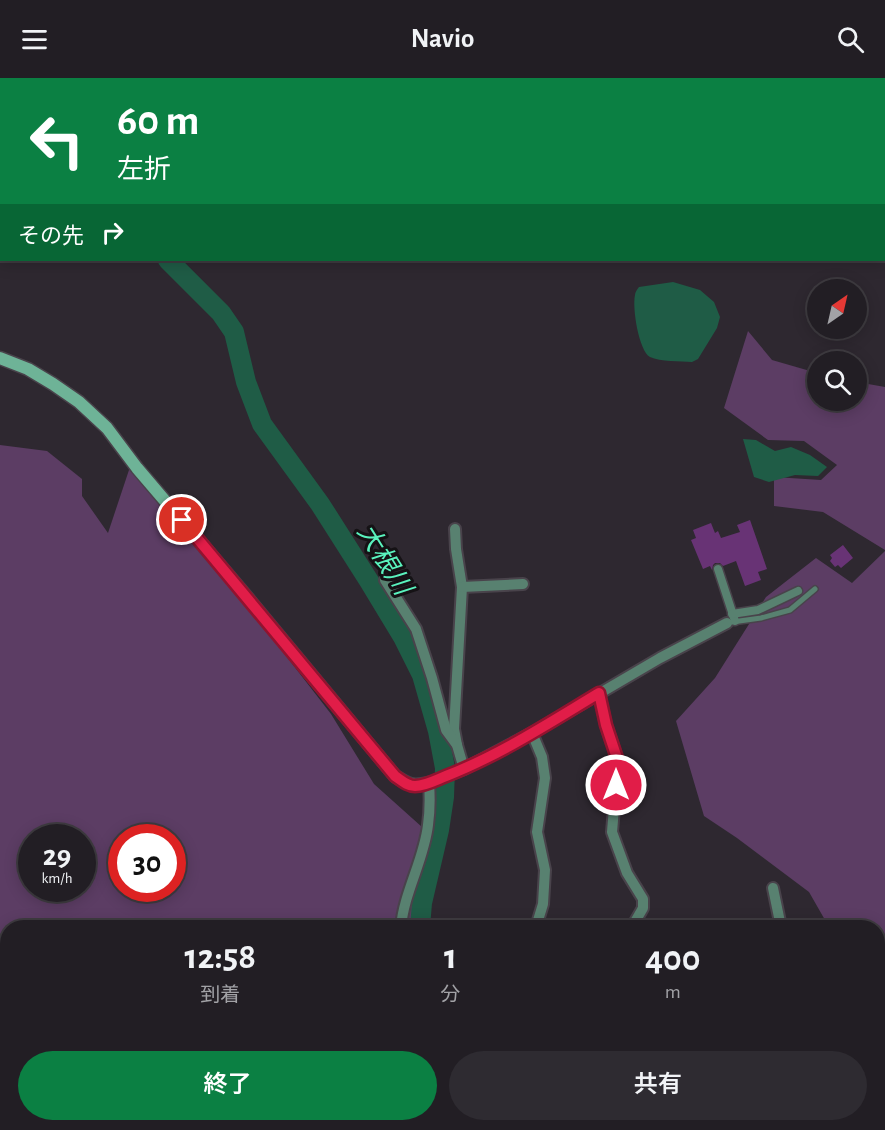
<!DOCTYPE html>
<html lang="ja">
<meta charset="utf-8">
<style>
body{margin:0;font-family:"Alegreya Sans","Noto Sans JP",sans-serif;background:#2e2b31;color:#f1f3f6;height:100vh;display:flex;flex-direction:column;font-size:22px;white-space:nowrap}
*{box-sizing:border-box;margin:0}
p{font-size:20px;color:#a2a2a6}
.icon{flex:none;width:33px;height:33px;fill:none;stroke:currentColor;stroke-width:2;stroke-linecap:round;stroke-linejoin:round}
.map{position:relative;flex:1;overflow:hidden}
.panel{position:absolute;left:0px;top:842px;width:885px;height:212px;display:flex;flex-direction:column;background:#221e24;border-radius:24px 24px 0 0;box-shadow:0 3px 15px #0003,0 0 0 2px #3f3c41}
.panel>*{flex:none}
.top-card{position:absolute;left:0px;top:0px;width:885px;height:183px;box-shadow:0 3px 15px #0003,0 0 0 2px #3f3c41;background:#0b8043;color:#fff;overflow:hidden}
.needle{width:39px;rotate:34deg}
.tools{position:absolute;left:807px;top:201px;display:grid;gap:12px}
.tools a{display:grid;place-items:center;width:60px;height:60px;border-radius:50%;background:#221e24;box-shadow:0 3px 15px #0003,0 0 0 2px #3f3c41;font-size:30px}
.speed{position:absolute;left:18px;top:746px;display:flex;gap:12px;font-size:30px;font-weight:700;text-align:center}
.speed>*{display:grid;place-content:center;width:78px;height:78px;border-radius:50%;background:#221e24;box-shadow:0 3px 15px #0003,0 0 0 2px #3f3c41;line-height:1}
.speed small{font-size:15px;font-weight:400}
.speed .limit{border:9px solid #d22;background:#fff;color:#111}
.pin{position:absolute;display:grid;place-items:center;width:51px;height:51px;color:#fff;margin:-26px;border:3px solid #fff;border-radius:50%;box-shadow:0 2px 6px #0007}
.me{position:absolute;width:66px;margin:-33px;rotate:0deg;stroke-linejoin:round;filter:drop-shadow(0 0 4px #0008)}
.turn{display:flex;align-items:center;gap:21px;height:126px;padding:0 18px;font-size:27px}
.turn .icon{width:78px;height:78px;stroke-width:2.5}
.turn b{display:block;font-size:42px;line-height:51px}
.then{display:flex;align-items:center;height:57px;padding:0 18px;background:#0003;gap:12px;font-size:22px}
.eta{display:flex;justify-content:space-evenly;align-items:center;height:102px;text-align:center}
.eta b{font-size:36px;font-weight:600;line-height:42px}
.action{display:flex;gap:12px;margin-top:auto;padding:12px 18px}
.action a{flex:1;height:69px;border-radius:36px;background:#0b8043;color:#fff;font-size:24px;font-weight:600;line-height:69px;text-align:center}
.action a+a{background:#2e2b31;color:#f1f3f6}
header{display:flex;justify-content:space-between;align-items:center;height:78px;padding:0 18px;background:#221e24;font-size:27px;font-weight:600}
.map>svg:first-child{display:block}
.green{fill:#5c3d64;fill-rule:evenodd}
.water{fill:#1f5c46}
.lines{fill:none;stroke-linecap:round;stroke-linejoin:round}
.stream{stroke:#1f5c46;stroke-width:3}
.river{stroke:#1f5c46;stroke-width:20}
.building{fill:#683375}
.service-casing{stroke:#49434b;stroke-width:8}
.pedestrian-casing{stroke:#49434b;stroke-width:11}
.minor-casing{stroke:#49434b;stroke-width:14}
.secondary-casing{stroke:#49434b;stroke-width:15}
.service{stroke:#588170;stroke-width:5}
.pedestrian{stroke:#588170;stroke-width:8}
.minor{stroke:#588170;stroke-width:10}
.secondary{stroke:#6eb397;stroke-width:12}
.route-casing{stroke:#92132f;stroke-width:15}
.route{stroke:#e11d48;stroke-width:10}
.labels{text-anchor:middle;stroke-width:6;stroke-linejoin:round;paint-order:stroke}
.water-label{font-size:26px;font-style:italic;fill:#5af3be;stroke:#151215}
</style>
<header><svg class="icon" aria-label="menu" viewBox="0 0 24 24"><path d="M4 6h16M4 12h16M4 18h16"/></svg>Navio<svg class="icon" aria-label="search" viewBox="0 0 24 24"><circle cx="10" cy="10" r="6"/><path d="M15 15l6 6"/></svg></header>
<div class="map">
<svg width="885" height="1052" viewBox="0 0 885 1052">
<rect width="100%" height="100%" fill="#2e2830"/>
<g class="green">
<polygon points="623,0 746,0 747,1 622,1"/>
<polygon points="748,253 772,282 817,295 818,322 856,322 857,304 885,309 885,472 823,434 774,428 774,399 821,402 837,387 804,363 768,362 724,330"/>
<path d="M0,367l47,6 35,28v17l26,37 25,-75 198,256 43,70 58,52 -19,91h-405v197h516l6,6h-530zM32,759h50v51h-50zM122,759h50v51h-50z"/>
<polygon points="885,473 885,1052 703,1052 696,1046 878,1046 878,849 829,849 809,814 737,760 704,738 676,643 715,600 766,519 816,480 852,505"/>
</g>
<g class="water">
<path d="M673,204l27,8 14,12 6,15 -3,11 -19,31 -6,3c-11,-1 -32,0 -42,-5 -11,-6 -18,-49 -15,-62 0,-3 2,-5 4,-8z"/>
<polygon points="743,361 756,362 775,373 791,369 810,377 827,389 818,398 795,397 769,404 754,399"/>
</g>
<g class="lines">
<polyline class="stream" points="878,913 885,917"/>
<g class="river">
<polyline points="0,15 2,15"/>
<polyline points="168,182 221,235 234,254 246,304 262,346 320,426 369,503 403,559 422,597 438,653 445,690 444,719 439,752 422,825 420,849"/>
<polyline points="598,1046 601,1052"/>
</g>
</g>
<g class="building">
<polygon points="750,442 767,491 758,494 761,502 745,508 736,483 723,488 720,485 715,485 713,487 712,492 710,488 703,491 691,462 696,460 693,452 711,445 715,455 718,453 721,460 740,454 737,447"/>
<polygon points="843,467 853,480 841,490 838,487 835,489 830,483 832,480 830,477"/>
</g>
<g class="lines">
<defs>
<polyline id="service" points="732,544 761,540 790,532 815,511"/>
<g id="pedestrian">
<polyline points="718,491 735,543"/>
<polyline points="732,536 758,532 798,513"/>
</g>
<g id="minor">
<polyline points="455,451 456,471 462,509 454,651 457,667"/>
<polyline points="385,502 416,551 432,600 446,652 457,667 464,691"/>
<polyline points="462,509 523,506"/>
<polyline points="599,615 606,647 618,683 612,754 627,795 643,821 643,830 632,849"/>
<polyline points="532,655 542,679 545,700 537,754 545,792 543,826 536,849"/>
<polyline points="773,810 781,849"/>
<path d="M401,849c3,-35 23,-67 27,-102 2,-14 2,-28 1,-42l35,-14 68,-36 128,-75 67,-35"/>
<polyline points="586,1046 590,1052"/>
<polyline points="634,1046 636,1052"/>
</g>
<path id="secondary" d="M0,280l28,11 25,15 26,18 28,26 30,40 104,122 154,186c14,9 17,11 34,7"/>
</defs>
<use href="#service" class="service-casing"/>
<use href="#pedestrian" class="pedestrian-casing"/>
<use href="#minor" class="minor-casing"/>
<use href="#secondary" class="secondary-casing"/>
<use href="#service" class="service"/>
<use href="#pedestrian" class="pedestrian"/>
<use href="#minor" class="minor"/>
<use href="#secondary" class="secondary"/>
</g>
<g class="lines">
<defs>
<path id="route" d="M182,442l213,256c6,4 12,10 20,10 10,0 21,-6 31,-10 54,-21 103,-53 153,-83l7,32 12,36 -2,24"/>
</defs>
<use href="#route" class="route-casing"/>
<use href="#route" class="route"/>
</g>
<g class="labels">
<g class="water-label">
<text transform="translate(385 481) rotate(58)" y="9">大根川</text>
</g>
</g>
</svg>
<div class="tools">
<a><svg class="needle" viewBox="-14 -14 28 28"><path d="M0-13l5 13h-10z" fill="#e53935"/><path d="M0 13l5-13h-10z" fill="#a2a2a6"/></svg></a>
<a><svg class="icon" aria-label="search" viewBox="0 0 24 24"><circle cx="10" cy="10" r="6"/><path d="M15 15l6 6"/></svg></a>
</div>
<div class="speed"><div>29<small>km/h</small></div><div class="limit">30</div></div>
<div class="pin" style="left:182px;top:442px;background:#d93025"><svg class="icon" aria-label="arrive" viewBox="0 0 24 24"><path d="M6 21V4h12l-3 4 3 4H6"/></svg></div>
<svg class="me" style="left:616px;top:707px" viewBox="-20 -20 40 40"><circle r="17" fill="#e11d48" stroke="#fff" stroke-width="3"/><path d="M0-11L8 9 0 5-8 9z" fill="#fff"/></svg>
<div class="top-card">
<div class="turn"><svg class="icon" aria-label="left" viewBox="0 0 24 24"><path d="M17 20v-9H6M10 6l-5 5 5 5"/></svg><div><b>60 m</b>左折</div></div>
<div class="then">その先<svg class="icon" aria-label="right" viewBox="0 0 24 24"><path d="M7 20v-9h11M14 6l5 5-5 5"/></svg></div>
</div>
<section class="panel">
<div class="eta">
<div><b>12:58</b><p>到着</p></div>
<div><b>1</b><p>分</p></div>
<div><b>400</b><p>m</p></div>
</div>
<div class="action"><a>終了</a><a>共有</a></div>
</section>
</div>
